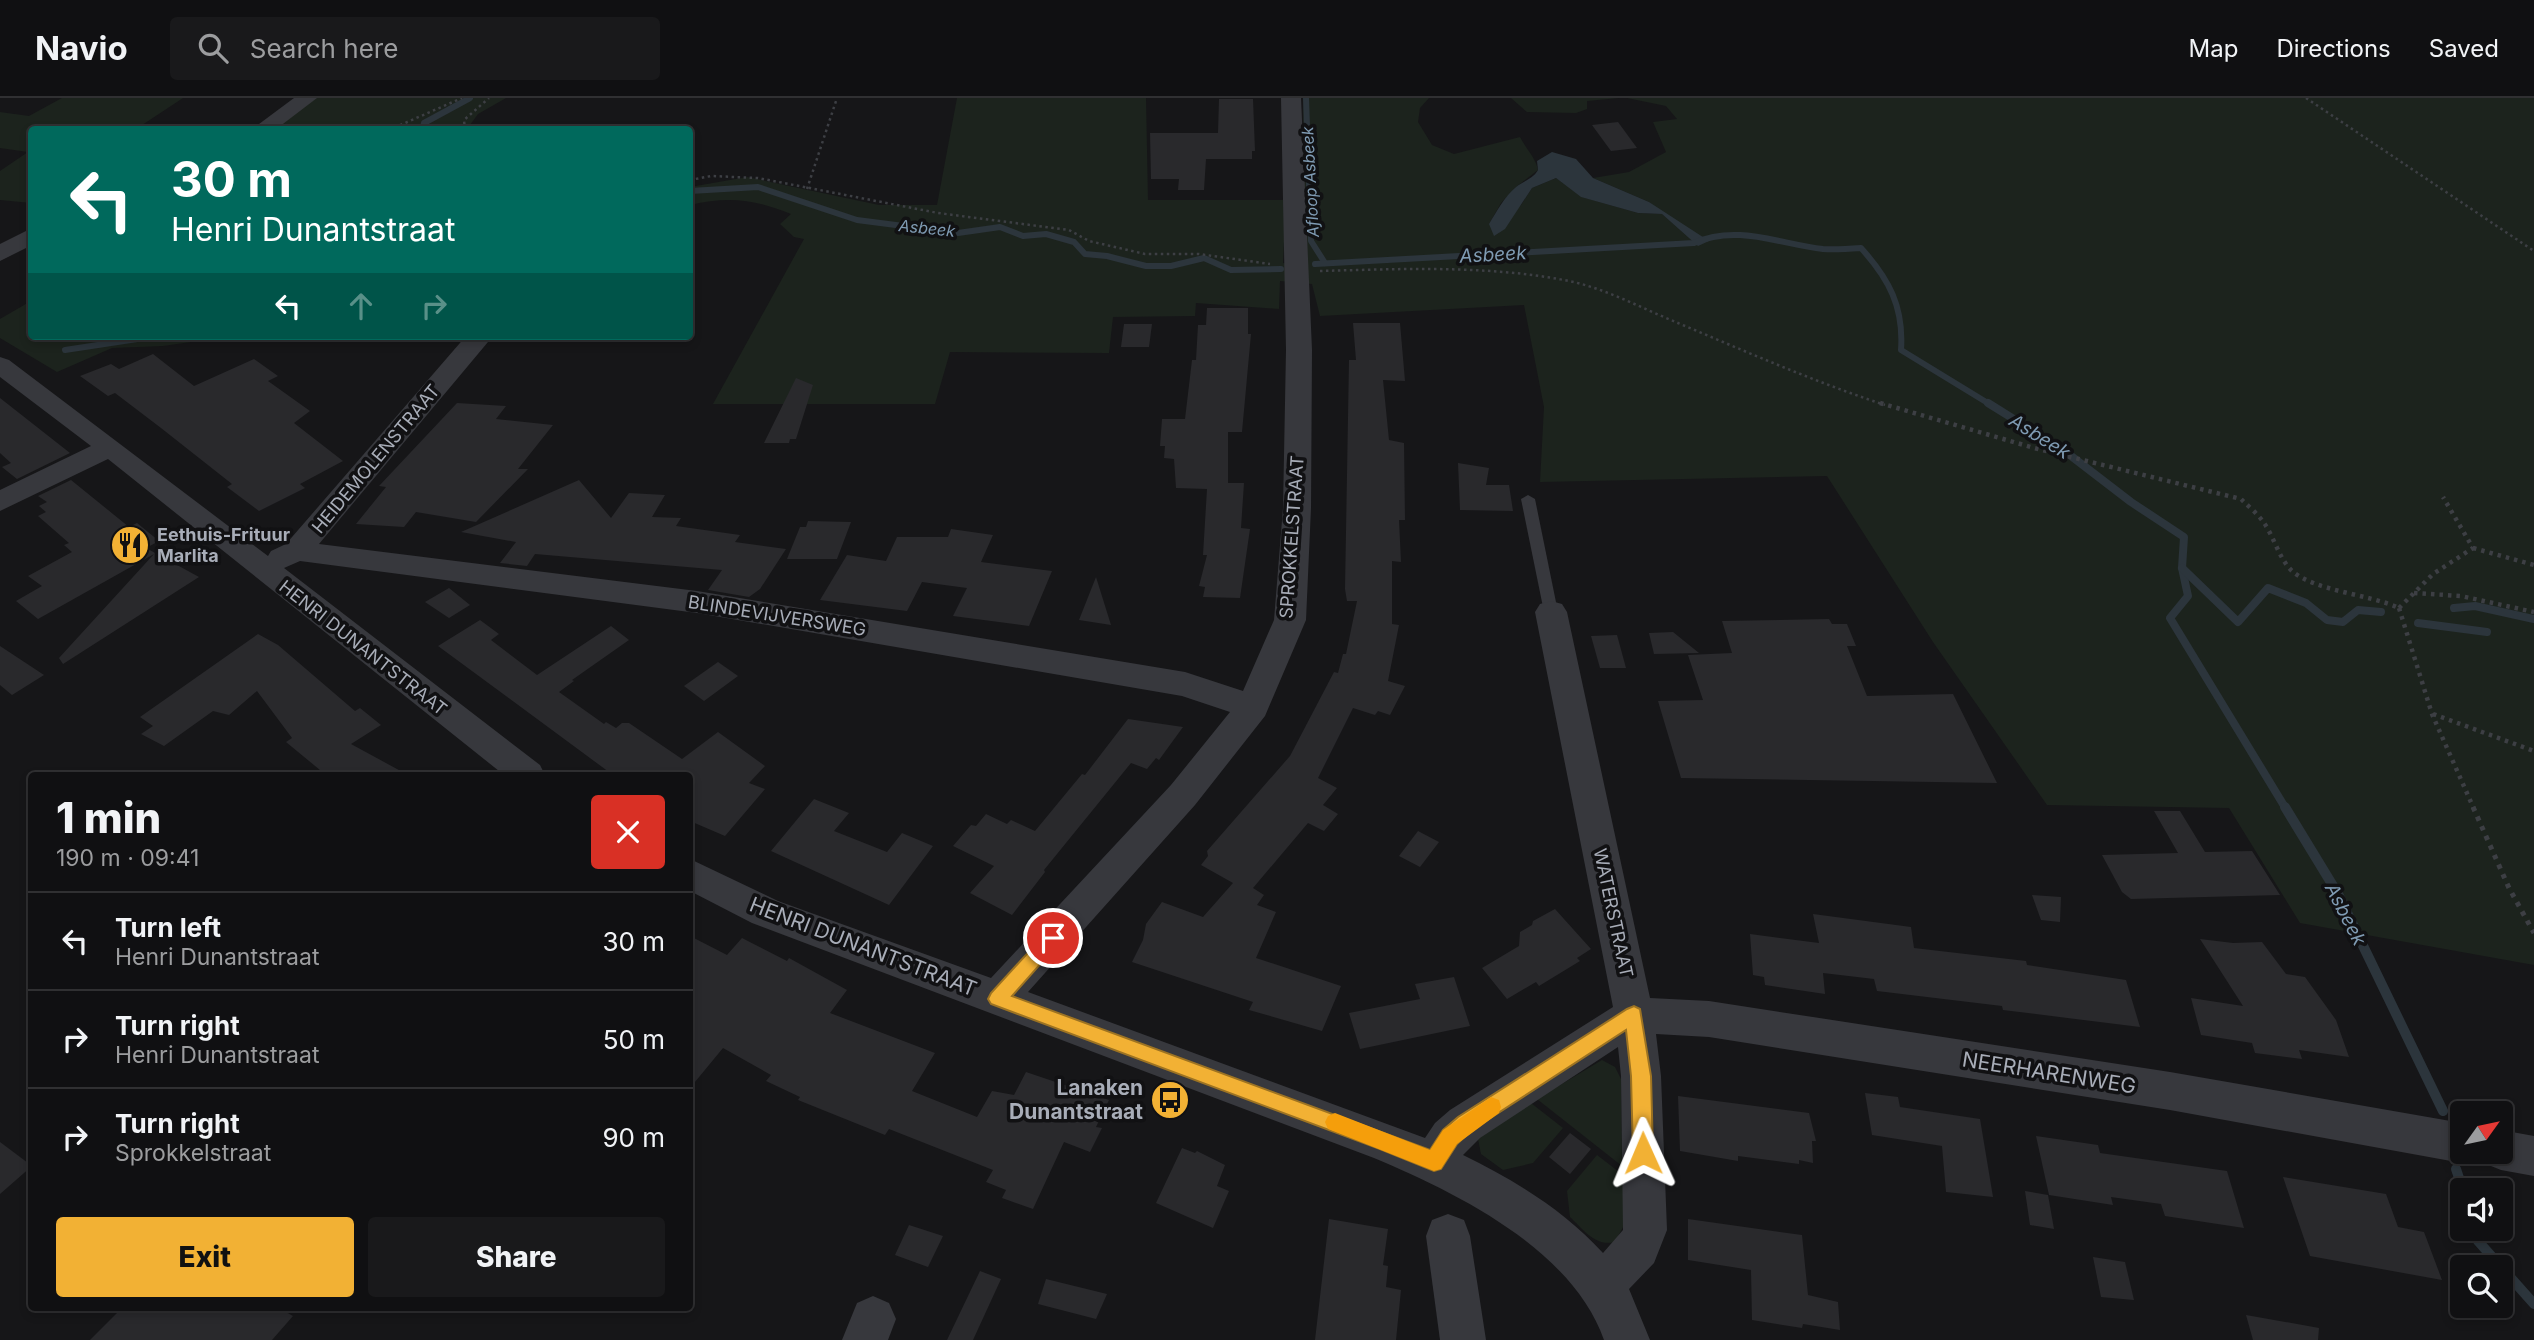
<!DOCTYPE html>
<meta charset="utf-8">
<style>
body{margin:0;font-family:Inter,sans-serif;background:#19191b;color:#f1f3f6;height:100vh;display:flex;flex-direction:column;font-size:26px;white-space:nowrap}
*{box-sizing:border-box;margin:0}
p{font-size:23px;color:#9c9d9f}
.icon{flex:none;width:38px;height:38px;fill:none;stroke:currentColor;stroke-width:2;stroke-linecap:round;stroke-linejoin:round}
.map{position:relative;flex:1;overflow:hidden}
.panel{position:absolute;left:28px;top:674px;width:665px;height:539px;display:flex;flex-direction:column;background:#101012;border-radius:7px;box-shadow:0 4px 10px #0003,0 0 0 2px #303032}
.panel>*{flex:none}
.top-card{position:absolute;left:28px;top:28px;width:665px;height:214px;border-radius:7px;box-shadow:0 4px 10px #0003,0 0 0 2px #303032;background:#00695c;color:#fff;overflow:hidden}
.needle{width:46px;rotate:57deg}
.tools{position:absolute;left:2450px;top:1003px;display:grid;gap:14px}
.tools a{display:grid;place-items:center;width:63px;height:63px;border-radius:7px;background:#101012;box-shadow:0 4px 10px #0003,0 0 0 2px #303032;font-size:35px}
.pin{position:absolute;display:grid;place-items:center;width:60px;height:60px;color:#fff;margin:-30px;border:4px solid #fff;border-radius:50%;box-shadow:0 2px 7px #0007}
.me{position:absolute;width:77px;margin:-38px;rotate:359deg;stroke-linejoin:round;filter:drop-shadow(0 0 5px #0008)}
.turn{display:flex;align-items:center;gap:24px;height:147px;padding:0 28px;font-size:32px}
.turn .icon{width:91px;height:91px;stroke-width:2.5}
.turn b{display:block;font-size:49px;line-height:60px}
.lanes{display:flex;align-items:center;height:66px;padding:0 28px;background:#0003;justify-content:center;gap:35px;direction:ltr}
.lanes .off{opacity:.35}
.round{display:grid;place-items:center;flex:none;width:74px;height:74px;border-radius:7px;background:#19191b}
.headline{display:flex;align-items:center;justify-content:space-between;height:119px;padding:0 28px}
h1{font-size:42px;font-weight:800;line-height:52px}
.button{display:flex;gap:14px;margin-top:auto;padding:14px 28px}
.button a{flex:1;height:80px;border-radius:7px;background:#f2b134;color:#111;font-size:28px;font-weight:800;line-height:80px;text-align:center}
.button a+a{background:#19191b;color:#f1f3f6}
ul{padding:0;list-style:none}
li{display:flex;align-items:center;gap:21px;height:98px;padding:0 28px;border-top:2px solid #303032}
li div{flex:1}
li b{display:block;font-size:26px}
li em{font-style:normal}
header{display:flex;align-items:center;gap:42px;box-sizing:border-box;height:98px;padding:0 35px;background:#101012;border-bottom:2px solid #303032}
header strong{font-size:33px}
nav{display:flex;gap:38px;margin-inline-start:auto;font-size:24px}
.search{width:490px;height:63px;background:#19191b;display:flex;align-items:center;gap:18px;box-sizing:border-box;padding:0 24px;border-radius:7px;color:#9c9d9f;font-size:26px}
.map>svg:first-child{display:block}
.green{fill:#1c231d}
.water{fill:#2c353c}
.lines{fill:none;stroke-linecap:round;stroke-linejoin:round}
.stream-far2{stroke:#2c353c;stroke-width:6}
.stream-far1{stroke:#2c353c;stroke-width:8}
.stream{stroke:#2c353c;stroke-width:10}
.building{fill:#29292c}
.path-far2{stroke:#3d3f44;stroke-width:2.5;stroke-dasharray:2.5 3.5;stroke-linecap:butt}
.path-far1{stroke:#3d3f44;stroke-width:4.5;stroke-dasharray:3.5 5;stroke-linecap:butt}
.path{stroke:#3d3f44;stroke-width:5;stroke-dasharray:4.5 6;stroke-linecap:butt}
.service{fill:#37383d;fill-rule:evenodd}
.minor{fill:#37383d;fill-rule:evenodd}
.route{fill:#f2b134;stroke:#9d7322;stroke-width:2}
.slow{fill:#f59e0b}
.labels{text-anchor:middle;stroke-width:7;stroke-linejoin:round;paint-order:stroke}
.far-water-label{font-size:16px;font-style:italic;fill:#7f9bb3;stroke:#111113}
.street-label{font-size:18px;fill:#a8adb8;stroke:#111113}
.poi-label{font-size:18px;font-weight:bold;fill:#a8adb8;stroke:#111113;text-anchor:start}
.water-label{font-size:19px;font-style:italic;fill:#7f9bb3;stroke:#111113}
.near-street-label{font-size:21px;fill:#a8adb8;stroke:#111113}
.near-poi-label{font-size:21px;font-weight:bold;fill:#a8adb8;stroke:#111113;text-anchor:end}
</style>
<header>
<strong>Navio</strong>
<div class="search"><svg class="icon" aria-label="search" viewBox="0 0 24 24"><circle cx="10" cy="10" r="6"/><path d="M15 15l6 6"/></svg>Search here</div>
<nav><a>Map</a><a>Directions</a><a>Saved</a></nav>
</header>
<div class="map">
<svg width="2534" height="1242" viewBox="0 0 2534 1242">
<rect width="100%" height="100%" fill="#161618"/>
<g class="green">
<polygon points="62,0 183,0 136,31 32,32 31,105 0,102 0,73 28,54 0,50 0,14 29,18"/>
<polygon points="316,0 506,0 478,16 467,31 271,32"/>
<path d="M957,0h189l2,102h138l-3,63 25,2 -4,-57 -1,-110h126l-9,10 -2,14 14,23 22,9 66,-17c6,12 16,21 18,33l-22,17 -15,16 -12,21 32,-19 11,-17 24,-10 26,19 56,16 24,1 36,32 -49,-44 -56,-24 36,-6 37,-20 -13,-30 24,-3 -11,-13 -39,-8h907v867l-234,-42 -71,-115 -182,-3 -114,-163 -106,-166 -287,6 4,-75 -20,-102 -204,11 -8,-32 -32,-3 -1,28 -83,-6 -1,13 -82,1 -4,36 -159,-1 -15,52h-222l91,-165 -10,-2 -14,-13 11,-10c-37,-15 -63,-18 -101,-9v-18l57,-10 132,28h58z"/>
<polygon points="1511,0 1619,0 1587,3 1587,11 1576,15 1527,14"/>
<polygon points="31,203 32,238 233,238 163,248 112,250 57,274 0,240 0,221"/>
<polygon points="1602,962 1615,969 1621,981 1622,1068 1537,1001"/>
<polygon points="1531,1005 1563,1030 1533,1065 1503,1072 1481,1056 1478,1041"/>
<path d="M1597,1057l26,20v52l-8,15c-20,5 -32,-13 -45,-25l-3,-26z"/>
</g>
<path class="water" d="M1552,54l24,7 17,19 56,24 60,39 -11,5 -36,-32 -24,-1 -57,-16 -25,-19 -24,10 -27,41 -11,7 -5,-12c8,-13 15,-27 27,-37 7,-6 17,-8 22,-17l-1,-9z"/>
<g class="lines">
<g class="stream-far2">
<polyline points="1306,0 1311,143 1325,165"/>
<polyline points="427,32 423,29 424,25 470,0"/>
<polyline points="690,93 758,89 857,122 958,135 1000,129 1023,138 1046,136 1074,144 1085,156 1107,158 1146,168 1171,168 1204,160 1231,172 1281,171"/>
<path d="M1315,166l379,-21c43,-19 85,1 129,6 12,1 25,0 38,-1 28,31 43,59 40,102l90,55"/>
<polyline points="65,252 157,238"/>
</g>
<g class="stream-far1">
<polyline points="1988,305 2062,351 2131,404 2184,439 2182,470 2188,498 2170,520 2286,711"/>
<polyline points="2182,470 2238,524 2268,490 2306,505 2327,522 2343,524 2358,512 2381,514"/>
<polyline points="2454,510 2475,508 2534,521"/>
<polyline points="2418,525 2487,534"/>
</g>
<g class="stream">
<polyline points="2285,709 2338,796 2443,1013"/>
<polyline points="2456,1071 2463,1092"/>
<polyline points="2475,1130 2478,1143 2534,1206"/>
</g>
</g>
<g class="building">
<polygon points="1219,1 1253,1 1255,53 1252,53 1252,61 1206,61 1204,92 1178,92 1179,81 1151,81 1150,35 1218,35"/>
<polygon points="1618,24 1637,50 1611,53 1592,27"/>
<polygon points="1207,210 1248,210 1248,236 1251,236 1242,334 1228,334 1228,385 1244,385 1241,430 1250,431 1240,500 1203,499 1205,489 1199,488 1207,457 1203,457 1207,391 1176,390 1174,361 1164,360 1165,348 1160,348 1162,321 1185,321 1192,262 1196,262 1198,227 1206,227"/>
<polygon points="1353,225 1400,225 1405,283 1383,282 1389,342 1404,345 1405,422 1399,422 1401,464 1392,463 1392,526 1399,527 1388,583 1405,588 1390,617 1378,613 1375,617 1353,610 1318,680 1337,690 1323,707 1338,716 1324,733 1308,725 1253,790 1264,797 1257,807 1276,814 1256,860 1341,888 1322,933 1249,912 1253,904 1132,864 1143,842 1146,826 1162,804 1203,819 1233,785 1201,767 1208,758 1207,753 1290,658 1334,574 1338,575 1343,556 1346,556 1357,503 1347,503 1345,491 1349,262 1356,262"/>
<polygon points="1124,226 1152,226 1149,249 1121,249"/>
<polygon points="153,256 194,288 254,261 278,278 268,283 310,313 294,325 343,363 300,386 305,390 259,413 227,389 232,386 161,330 115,295 108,298 80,278 111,266 119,271"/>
<polygon points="796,280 813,287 796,341 790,341 789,345 764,345"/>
<polygon points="0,300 70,355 17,381 2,369 11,365 0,355"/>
<polygon points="457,305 506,308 496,321 553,327 518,371 528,371 476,424 416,414 404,429 356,426 386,389 379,388"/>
<polygon points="1458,365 1489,370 1486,387 1509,387 1513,413 1460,412"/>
<polygon points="71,382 129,429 137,425 159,443 146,450 199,479 63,566 59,560 154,456 38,521 16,503 42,488 28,478 72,454 64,447 69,445 38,418 46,414 39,408 47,404 38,398"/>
<polygon points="579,382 611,420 629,395 665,397 652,419 681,420 676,428 740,437 735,444 786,451 760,491 749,499 708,492 722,472 535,456 527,468 500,465 516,444 461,434"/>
<polygon points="808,423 851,424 837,461 787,461 800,429 806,429"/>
<polygon points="951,431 993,437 981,464 1052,473 1029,528 953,518 967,490 922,484 907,513 820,502 847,457 886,463 897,439 948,439"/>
<polygon points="1096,479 1111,527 1079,522"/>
<polygon points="449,490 470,507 449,520 425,504"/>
<polygon points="1829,521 1832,526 1847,526 1856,548 1847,548 1867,598 1953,596 1997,685 1681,680 1658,603 1703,602 1688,557 1732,555 1722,523"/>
<polygon points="480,522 499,536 491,542 537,577 611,528 629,542 572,582 574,583 559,594 604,626 606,624 616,630 622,625 629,625 682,661 718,634 765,668 749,685 765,691 725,738 690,723 690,677 613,677 438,548"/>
<polygon points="1673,534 1699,555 1654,556 1649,535"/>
<polygon points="258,536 278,547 355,613 360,610 381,627 351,646 408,677 326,677 286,644 292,640 257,593 229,617 213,613 164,648 141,636 153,628 140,619"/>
<polygon points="1617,537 1626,570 1600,570 1591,538"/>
<polygon points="0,548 44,577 12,597 0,587"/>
<polygon points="718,564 738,578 704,603 684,588"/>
<polygon points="1128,621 1183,629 1159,662 1156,660 1147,671 1131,665 1044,772 1045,774 1012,817 970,795 994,768 953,748 971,727 976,728 986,716 1007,726 1011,722 1035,733 1082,676 1085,677"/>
<polygon points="814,701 849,715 834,733 887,754 902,735 933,748 889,807 771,753"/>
<polygon points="2154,713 2180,713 2205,754 2252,753 2280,797 2131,801 2122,794 2102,757 2178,755"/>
<polygon points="1418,733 1439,744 1420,769 1399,758"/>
<polygon points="2032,797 2061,799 2060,824 2041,822"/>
<polygon points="1555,811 1591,851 1577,860 1580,863 1539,888 1536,884 1507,901 1482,870 1519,848 1520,834 1532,827 1533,823"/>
<polygon points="1813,816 1911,829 1914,850 2026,863 2027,867 2126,882 2140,929 2003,912 2002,908 1877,893 1874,881 1823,875 1825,896 1765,887 1764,879 1753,877 1750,836 1819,845"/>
<polygon points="690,838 727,857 742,840 787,863 789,860 847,892 830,915 935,955 912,993 977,1019 992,993 1014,997 1026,974 1109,1002 1096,1029 1102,1030 1090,1054 1064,1044 1033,1111 1002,1100 1006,1092 986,1084 993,1072 889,1031 885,1037 798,1002 800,999 766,983 771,977 723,950 690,990"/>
<polygon points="2200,841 2233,845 2262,844 2286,876 2305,879 2336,922 2349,959 2299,952 2302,961 2255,955 2252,945 2201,937 2191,900 2243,908"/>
<polygon points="1454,879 1470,928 1360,951 1349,915 1420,901 1415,886"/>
<polygon points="1865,995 1898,999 1900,1009 1980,1021 1993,1099 1946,1094 1942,1048 1872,1037"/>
<polygon points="1678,998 1809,1015 1816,1043 1812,1043 1813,1065 1799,1062 1799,1066 1738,1058 1738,1063 1680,1053"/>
<polygon points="1570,1035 1591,1051 1570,1076 1549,1059"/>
<polygon points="2036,1038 2098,1047 2100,1055 2227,1073 2244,1130 2165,1118 2161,1106 2111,1099 2113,1107 2049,1097"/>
<polygon points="0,1044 32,1068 0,1096"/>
<polygon points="1182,1050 1195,1055 1197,1053 1225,1067 1217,1088 1229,1093 1213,1130 1156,1105"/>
<polygon points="2283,1079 2386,1096 2398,1129 2424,1134 2442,1182 2310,1158"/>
<polygon points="2025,1093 2048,1097 2054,1131 2030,1127"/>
<polygon points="1329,1121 1388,1131 1383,1167 1388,1168 1386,1189 1401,1192 1396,1242 1315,1242"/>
<polygon points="1688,1121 1802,1137 1808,1197 1838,1204 1840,1232 1803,1226 1802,1230 1752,1222 1751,1172 1688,1162"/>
<polygon points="909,1127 943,1138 928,1169 895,1157"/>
<polygon points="2093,1159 2125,1164 2134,1202 2101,1199"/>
<polygon points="980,1173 1001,1181 973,1242 947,1242"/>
<polygon points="1046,1181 1107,1196 1096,1221 1038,1206"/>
<polygon points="123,1209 277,1209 293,1218 272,1242 90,1242"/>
<polygon points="2246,1217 2319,1230 2318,1242 2253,1242"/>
</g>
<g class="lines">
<g class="path-far2">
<polyline points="2306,0 2534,153"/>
<polyline points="389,32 462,0"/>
<polyline points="465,32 464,22 489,0"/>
<polyline points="690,82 711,78 758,80 938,115 1069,132 1089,143 1145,156 1199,156 1270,166"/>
<polyline points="807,91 837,0"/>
<path d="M1320,173c80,-2 164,-6 244,9 39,7 77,28 114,43 69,29 137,59 207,82"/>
</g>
<g class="path-far1">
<path d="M1880,305l154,45 207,51c7,7 17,15 23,24 10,14 15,35 27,47 22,21 78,24 108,38"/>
<polyline points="2473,450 2534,467"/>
<polyline points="2414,495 2461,498 2534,514"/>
<polyline points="2399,510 2432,616 2474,711"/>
<polyline points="2399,510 2433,476 2473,450 2443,399"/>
<polyline points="2433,616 2534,653"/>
</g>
<polyline class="path" points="2473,709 2509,790 2534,835"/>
<polygon class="service" points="1528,397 1535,401 1558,514 1551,519 1544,514 1521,401"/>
<g class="minor">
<polygon points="294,0 317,0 275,32 251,32"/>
<path d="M1281,0h20l11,252 -1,158 -5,112 -41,96 -70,89 -167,187 397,146 10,-15 15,-13 163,-103 -78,-395 5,-8 11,-3 11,3 5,8 83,386 59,3 461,71 292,51v29h17l-2,5 -15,6 -292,-53 -461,-73 -53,-3 5,42 6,154 -13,33 -25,26 21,51h-46c-32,-91 -147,-147 -230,-182l-622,-235 -62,-32v-32l88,42 213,77 180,-193 59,-73 -48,-16 -485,-83 -397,-52 -16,7 256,197 5,10h-41l-396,-316 -108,52v-21l91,-44 -91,-69v-20l9,3 259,196 3,-5 15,-7 180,-208h27l-174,208 378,47 488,81 58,19 31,-71 9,-112 3,-158zM1618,949l3,29 2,154 -20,23c-39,-43 -89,-73 -140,-98l17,-17z"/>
<polygon points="32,130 32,147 0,163 0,146"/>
<polygon points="2501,1032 2534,1038 2534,1078 2501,1072 2486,1066 2480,1054 2501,1054"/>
<polygon points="1448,1116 1464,1122 1470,1138 1486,1242 1440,1242 1426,1138 1432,1122"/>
<polygon points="873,1198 889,1205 896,1221 888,1242 842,1242 857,1205"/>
</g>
</g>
<polygon class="route" points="1053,832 1059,834 1062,840 1059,845 1012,898 1430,1052 1443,1032 1458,1019 1627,911 1634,908 1640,911 1651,978 1653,1055 1650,1061 1643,1064 1636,1061 1633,1055 1631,978 1626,932 1472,1032 1457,1046 1441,1071 1434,1073 1380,1051 991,906 988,901 991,895 1047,834"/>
<polygon class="slow" points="1491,999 1499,1002 1501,1009 1499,1015 1457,1046 1441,1071 1434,1073 1328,1031 1325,1024 1328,1018 1335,1015 1430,1052 1443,1032"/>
<defs>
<symbol id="restaurant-disc" viewBox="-11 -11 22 22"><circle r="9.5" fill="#f2b134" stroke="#111113"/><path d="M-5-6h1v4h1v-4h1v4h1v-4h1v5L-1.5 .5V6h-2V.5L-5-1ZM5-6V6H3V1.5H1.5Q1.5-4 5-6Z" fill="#111"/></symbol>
<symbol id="bus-disc" viewBox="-11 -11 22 22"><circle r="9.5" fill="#f2b134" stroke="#111113"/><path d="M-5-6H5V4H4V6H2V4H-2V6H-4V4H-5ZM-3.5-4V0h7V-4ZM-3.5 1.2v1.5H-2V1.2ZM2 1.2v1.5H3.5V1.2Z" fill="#111"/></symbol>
</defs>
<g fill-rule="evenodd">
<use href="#restaurant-disc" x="108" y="425" width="44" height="44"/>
<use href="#bus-disc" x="1148" y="980" width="44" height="44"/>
</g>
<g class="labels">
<g class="far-water-label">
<text transform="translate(1310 84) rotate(-93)" y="6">Afloop Asbeek</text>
<text transform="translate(927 130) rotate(6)" y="6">Asbeek</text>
</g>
<g class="street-label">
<text transform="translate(376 361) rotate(-50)" y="6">HEIDEMOLENSTRAAT</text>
<text transform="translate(1292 439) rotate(-86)" y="6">SPROKKELSTRAAT</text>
<text transform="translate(777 518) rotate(9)" y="6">BLINDEVIJVERSWEG</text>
<text transform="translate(363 550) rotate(38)" y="6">HENRI DUNANTSTRAAT</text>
<text transform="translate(1613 815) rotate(78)" y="6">WATERSTRAAT</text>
</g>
<g class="poi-label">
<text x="157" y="443">Eethuis-Frituur<tspan x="157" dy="21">Marlita</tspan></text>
</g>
<g class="water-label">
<text transform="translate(1493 156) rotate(-3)" y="7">Asbeek</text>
<text transform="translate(2040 338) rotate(32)" y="7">Asbeek</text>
<text transform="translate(2346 816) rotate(63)" y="7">Asbeek</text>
</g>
<g class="near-street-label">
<text transform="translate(863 849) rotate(21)" y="7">HENRI DUNANTSTRAAT</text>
<text transform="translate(2049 975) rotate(9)" y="7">NEERHARENWEG</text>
</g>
<g class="near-poi-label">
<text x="1143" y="997">Lanaken<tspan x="1143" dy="24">Dunantstraat</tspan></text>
</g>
</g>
</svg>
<div class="tools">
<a><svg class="needle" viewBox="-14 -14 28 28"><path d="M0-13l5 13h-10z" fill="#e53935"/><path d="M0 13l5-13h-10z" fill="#9c9d9f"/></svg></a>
<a><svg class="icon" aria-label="sound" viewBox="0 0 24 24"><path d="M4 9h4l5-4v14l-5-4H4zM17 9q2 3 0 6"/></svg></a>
<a><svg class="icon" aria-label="search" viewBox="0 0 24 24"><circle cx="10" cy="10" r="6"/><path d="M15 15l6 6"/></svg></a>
</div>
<div class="pin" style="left:1053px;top:840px;background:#d93025"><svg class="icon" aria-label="arrive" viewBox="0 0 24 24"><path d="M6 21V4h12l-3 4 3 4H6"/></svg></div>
<svg class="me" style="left:1643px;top:1055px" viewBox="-20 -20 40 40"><path d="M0-17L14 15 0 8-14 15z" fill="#f2b134" stroke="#fff" stroke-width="4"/></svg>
<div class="top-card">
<div class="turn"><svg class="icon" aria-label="left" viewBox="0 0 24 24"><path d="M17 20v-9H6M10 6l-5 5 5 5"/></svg><div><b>30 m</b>Henri Dunantstraat</div></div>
<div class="lanes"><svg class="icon" aria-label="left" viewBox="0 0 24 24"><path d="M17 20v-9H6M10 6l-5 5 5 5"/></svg><svg class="icon off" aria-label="ahead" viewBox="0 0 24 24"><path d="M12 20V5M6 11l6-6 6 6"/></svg><svg class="icon off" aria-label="right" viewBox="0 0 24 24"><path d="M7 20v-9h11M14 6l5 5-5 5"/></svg></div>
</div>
<section class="panel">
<div class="headline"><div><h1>1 min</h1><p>190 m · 09:41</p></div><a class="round" style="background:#d93025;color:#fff"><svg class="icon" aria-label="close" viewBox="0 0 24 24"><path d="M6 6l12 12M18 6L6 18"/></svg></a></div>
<ul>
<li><svg class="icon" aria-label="left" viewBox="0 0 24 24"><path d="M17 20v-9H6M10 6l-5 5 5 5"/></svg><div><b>Turn left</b><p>Henri Dunantstraat</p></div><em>30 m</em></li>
<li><svg class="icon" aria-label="right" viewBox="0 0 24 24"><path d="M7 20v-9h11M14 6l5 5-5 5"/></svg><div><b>Turn right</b><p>Henri Dunantstraat</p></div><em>50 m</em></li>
<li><svg class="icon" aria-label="right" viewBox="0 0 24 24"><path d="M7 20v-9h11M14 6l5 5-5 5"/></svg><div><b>Turn right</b><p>Sprokkelstraat</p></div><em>90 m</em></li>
</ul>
<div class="button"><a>Exit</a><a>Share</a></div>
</section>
</div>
